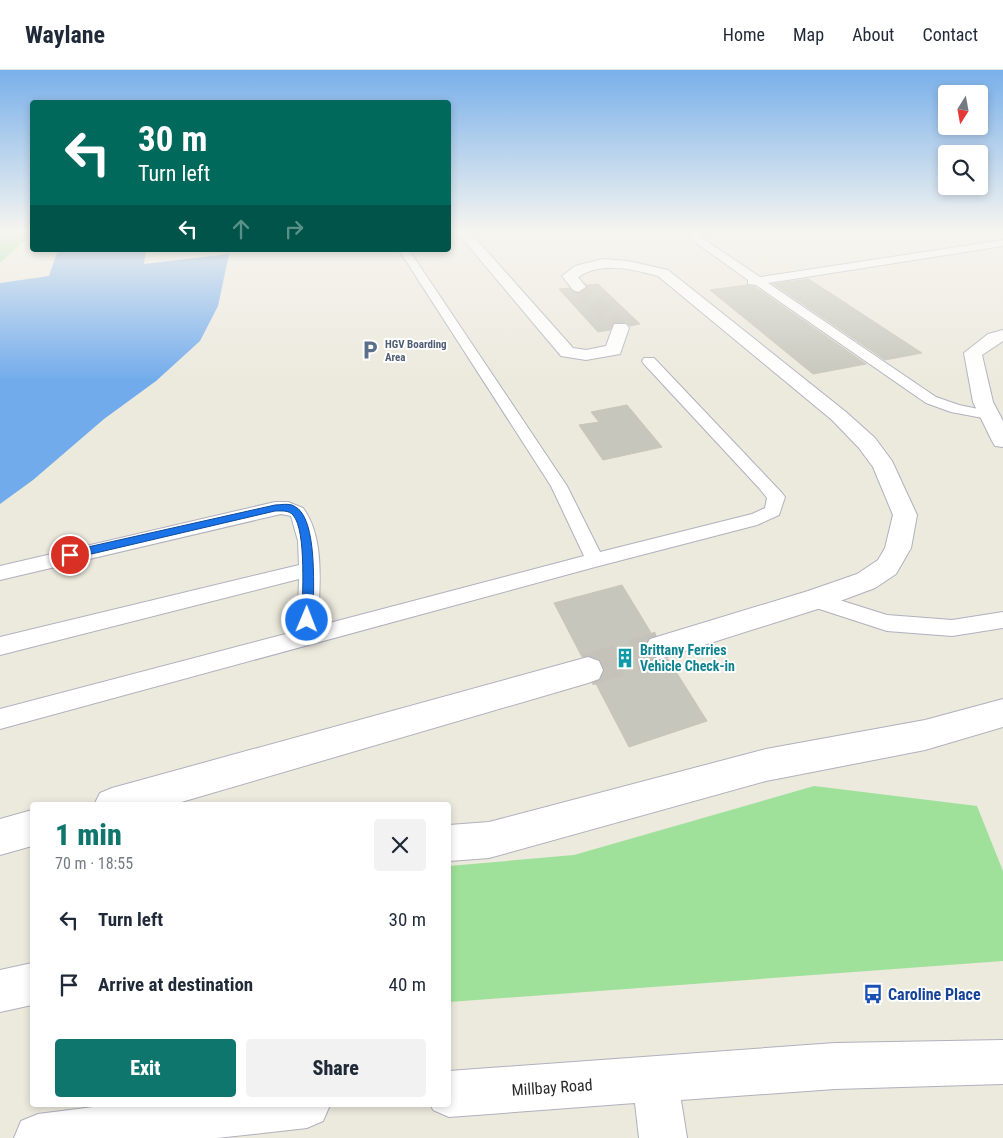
<!DOCTYPE html>
<meta charset="utf-8">
<style>
body{margin:0;font-family:"Roboto Condensed",sans-serif;background:#f2f2f3;color:#1f2937;height:100vh;display:flex;flex-direction:column;font-size:19px;white-space:nowrap}
*{box-sizing:border-box;margin:0}
p{font-size:16px;color:#747a83}
.icon{flex:none;width:28px;height:28px;fill:none;stroke:currentColor;stroke-width:2;stroke-linecap:round;stroke-linejoin:round}
.map{position:relative;flex:1;overflow:hidden}
.side{position:absolute;left:30px;top:732px;width:421px;height:305px;display:flex;flex-direction:column;background:#fff;border-radius:5px;box-shadow:0 2px 8px #0003}
.side>*{flex:none}
.hud{position:absolute;left:30px;top:30px;width:421px;height:152px;border-radius:5px;box-shadow:0 2px 8px #0003;background:#00695c;color:#fff;overflow:hidden}
.needle{width:32px;rotate:191deg}
.fabs{position:absolute;left:938px;top:15px;display:grid;gap:10px}
.fabs a{display:grid;place-items:center;width:50px;height:50px;border-radius:5px;background:#fff;box-shadow:0 2px 8px #0003;font-size:25px}
.pin{position:absolute;display:grid;place-items:center;width:42px;height:42px;color:#fff;margin:-21px;border:2px solid #fff;border-radius:50%;box-shadow:0 1px 5px #0007}
.me{position:absolute;width:55px;margin:-28px;rotate:1deg;stroke-linejoin:round;filter:drop-shadow(0 0 4px #0008)}
.turn{display:flex;align-items:center;gap:18px;height:105px;padding:0 25px;font-size:22px}
.turn .icon{width:65px;height:65px;stroke-width:2.5}
.turn b{display:block;font-size:35px;line-height:42px}
.lanes{display:flex;align-items:center;height:48px;padding:0 25px;background:#0003;justify-content:center;gap:25px;direction:ltr}
.lanes .off{opacity:.35}
.round{display:grid;place-items:center;flex:none;width:52px;height:52px;border-radius:5px;background:#f2f2f3}
.head{display:flex;align-items:center;justify-content:space-between;height:85px;padding:0 25px}
h1{font-size:30px;font-weight:800;line-height:38px;color:#0f766e}
.primary-button{display:flex;gap:10px;margin-top:auto;padding:10px 25px}
.primary-button a{flex:1;height:58px;border-radius:5px;background:#0f766e;color:#fff;font-size:20px;font-weight:800;line-height:58px;text-align:center}
.primary-button a+a{background:#f2f2f3;color:#1f2937}
ul{padding:0;list-style:none}
li{display:flex;align-items:center;gap:15px;height:65px;padding:0 25px}
li div{flex:1}
li b{display:block;font-size:19px}
li em{font-style:normal}
header{display:flex;align-items:center;gap:30px;box-sizing:border-box;height:70px;padding:0 25px;background:#fff;border-bottom:1px solid #e0e1e3}
header strong{font-size:24px}
nav{display:flex;gap:28px;margin-inline-start:auto;font-size:18px}
.map>svg:first-child{display:block}
.green{fill:#9fe19a}
.water{fill:#72abec}
.building{fill:#c7c6bc;stroke:#c7c6b6}
.lines{fill:none;stroke-linecap:round;stroke-linejoin:round}
.street-tunnel-far1{stroke:#c5c3b9;stroke-width:15;stroke-dasharray:15 8;stroke-linecap:butt}
.street-tunnel{stroke:#c5c3b9;stroke-width:32;stroke-dasharray:32 16;stroke-linecap:butt}
.lane-casing{stroke:#b1b0be;stroke-width:2}
.street-casing{stroke:#b1b0be;stroke-width:2}
.lane{fill:#fff;fill-rule:evenodd}
.street{fill:#fff;fill-rule:evenodd}
.route{fill:#1a73e8;stroke:#114b97}
.labels{text-anchor:middle;stroke-width:4;stroke-linejoin:round;paint-order:stroke}
.far-service-label{font-size:11px;font-weight:bold;fill:#4e5e75;stroke:#fff;text-anchor:start}
.culture-label{font-size:14px;font-weight:bold;fill:#0d838f;stroke:#fff;text-anchor:start}
.near-transit-label{font-size:16px;font-weight:bold;fill:#164399;stroke:#fff;text-anchor:start}
.near-street-label{font-size:16px;fill:#2a2a2a;stroke:#fff}
</style>
<header>
<strong>Waylane</strong>
<nav><a>Home</a><a>Map</a><a>About</a><a>Contact</a></nav>
</header>
<div class="map">
<svg width="1003" height="1068" viewBox="0 0 1003 1068">
<rect width="100%" height="100%" fill="#ece9dd"/>
<g class="green">
<polygon points="0,161 32,161 32,164 0,193"/>
<polygon points="814,716 977,736 1003,801 1003,891 449,932 449,796 574,785"/>
</g>
<polygon class="water" points="61,180 146,180 144,194 229,184 218,236 200,271 156,311 104,349 33,410 0,434 0,213 49,206 57,183"/>
<g class="building">
<polygon points="808,209 821,217 922,283 885,290 773,214"/>
<polygon points="598,214 640,254 630,256 626,252 614,252 610,260 598,262 559,219 569,218 579,224 587,219 587,215"/>
<polygon points="746,215 755,217 866,294 813,304 710,220"/>
<polygon points="627,335 662,377 603,390 579,355 599,352 591,342"/>
<polygon points="622,515 653,566 648,568 643,576 648,586 659,591 668,589 707,651 629,677 595,612 601,610 605,601 601,590 589,585 582,587 554,533"/>
</g>
<g class="lines">
<polyline class="street-tunnel-far1" points="578,217 620,258"/>
<polyline class="street-tunnel" points="588,600 660,577"/>
<defs>
<g id="lane">
<polygon points="691,161 703,161 699,166 760,207 1003,170 1003,176 768,213 936,327 959,335 993,342 995,345 988,349 951,342 926,333 756,215 748,214 748,210 692,170 688,164"/>
<path d="M399,180h10l158,236 33,66 152,-38 13,-6 2,-10 -8,-10 -115,-124 -2,-3 2,-3h10l128,135 3,4 -6,18 -22,10 -162,42 -595,162v-20l297,-78 2,-52 -299,76v-18l299,-72 -1,-24 -7,-25 -10,-2 -281,66v-14l275,-64h13l15,6c23,31 16,81 15,118l266,-70 -33,-70z"/>
<polygon points="814,522 887,545 952,550 1003,542 1003,558 952,566 887,561 807,535 804,530 807,525"/>
</g>
<g id="street">
<polygon points="456,161 469,161 573,278 586,280 606,276 614,254 626,254 629,258 620,284 586,290 561,286"/>
<path d="M603,189l25,2 40,9 178,142 29,26 17,23 25,54 -6,33 -15,26 -21,14 -51,19 -164,52 -10,-4 -5,-8 5,-8 158,-48 49,-17 21,-14 7,-12 8,-33 -20,-48 -14,-19 -27,-28 -174,-144c-26,-7 -56,-15 -80,1l8,10 -8,5 -5,-2 -11,-14 13,-10z"/>
<polygon points="1003,260 1003,271 982,285 993,332 1003,351 1003,377 995,376 992,371 973,332 964,283 988,264"/>
<polygon points="588,587 599,591 603,600 599,609 588,613 171,735 94,735 100,723 112,718"/>
<polygon points="1003,629 1003,657 925,680 766,711 489,788 449,791 449,755 489,752 766,679 925,650"/>
<polygon points="32,740 32,776 0,785 0,749"/>
<polygon points="32,893 32,935 0,942 0,900"/>
<polygon points="1003,970 1003,1014 835,1019 681,1030 687,1068 639,1068 635,1033 449,1047 433,1040 431,1035 449,1035 449,1001 835,973"/>
<polygon points="109,1035 330,1035 323,1051 307,1058 217,1068 14,1068 21,1051 38,1044"/>
</g>
</defs>
<use href="#lane" class="lane-casing"/>
<use href="#street" class="street-casing"/>
<use href="#lane" class="lane"/>
<use href="#street" class="street"/>
</g>
<linearGradient id="sky" x2="0" y2="1"><stop stop-color="#79b0ea"/><stop offset="0.52" stop-color="#f6f5f0"/><stop offset="1" stop-color="#f6f5f0" stop-opacity="0"/></linearGradient>
<rect width="1003" height="311" fill="url(#sky)"/>
<path class="route" d="M275,435c5,0 14,-2 19,1 25,11 19,90 19,114l-6,5 -5,-5c0,-22 5,-89 -9,-105 -4,-5 -12,-4 -18,-4l-205,48 -5,-4 5,-4z"/>
<defs>
<symbol id="parking-bare" viewBox="-9 -9 18 18"><path d="M-3.5-5.5H1a3.5 3.5 0 0 1 0 7H-1V5.5H-3.5ZM-1-3.4V-.6H.8a1.4 1.4 0 0 0 0-2.8Z" fill="#5c6f8a" stroke="#fff" stroke-width="2.5" paint-order="stroke"/></symbol>
<symbol id="building-bare" viewBox="-9 -9 18 18"><path d="M-4-6H4V6H1V3H-1V6H-4ZM-2.5-4.3h1.7v1.8h-1.7ZM.8-4.3h1.7v1.8H.8ZM-2.5-1h1.7V.8h-1.7ZM.8-1h1.7V.8H.8Z" fill="#0f9aa8" stroke="#fff" stroke-width="2.5" paint-order="stroke"/></symbol>
<symbol id="bus-bare" viewBox="-9 -9 18 18"><path d="M-5-6H5V4H4V6H2V4H-2V6H-4V4H-5ZM-3.5-4V0h7V-4ZM-3.5 1.2v1.5H-2V1.2ZM2 1.2v1.5H3.5V1.2Z" fill="#1a4fb4" stroke="#fff" stroke-width="2.5" paint-order="stroke"/></symbol>
</defs>
<g fill-rule="evenodd">
<use href="#parking-bare" x="356" y="266" width="28" height="28"/>
<use href="#building-bare" x="611" y="574" width="28" height="28"/>
<use href="#bus-bare" x="859" y="910" width="28" height="28"/>
</g>
<g class="labels">
<g class="far-service-label">
<text x="385" y="278">HGV Boarding<tspan x="385" dy="13">Area</tspan></text>
</g>
<g class="culture-label">
<text x="640" y="585">Brittany Ferries<tspan x="640" dy="16">Vehicle Check-in</tspan></text>
</g>
<g class="near-transit-label">
<text x="888" y="930">Caroline Place</text>
</g>
<g class="near-street-label">
<text transform="translate(552 1017) rotate(-4)" y="6">Millbay Road</text>
</g>
</g>
</svg>
<div class="fabs">
<a><svg class="needle" viewBox="-14 -14 28 28"><path d="M0-13l5 13h-10z" fill="#e53935"/><path d="M0 13l5-13h-10z" fill="#747a83"/></svg></a>
<a><svg class="icon" aria-label="search" viewBox="0 0 24 24"><circle cx="10" cy="10" r="6"/><path d="M15 15l6 6"/></svg></a>
</div>
<div class="pin" style="left:70px;top:485px;background:#d93025"><svg class="icon" aria-label="arrive" viewBox="0 0 24 24"><path d="M6 21V4h12l-3 4 3 4H6"/></svg></div>
<svg class="me" style="left:307px;top:550px" viewBox="-20 -20 40 40"><circle r="17" fill="#1a73e8" stroke="#fff" stroke-width="3"/><path d="M0-11L8 9 0 5-8 9z" fill="#fff"/></svg>
<div class="hud">
<div class="turn"><svg class="icon" aria-label="left" viewBox="0 0 24 24"><path d="M17 20v-9H6M10 6l-5 5 5 5"/></svg><div><b>30 m</b>Turn left</div></div>
<div class="lanes"><svg class="icon" aria-label="left" viewBox="0 0 24 24"><path d="M17 20v-9H6M10 6l-5 5 5 5"/></svg><svg class="icon off" aria-label="ahead" viewBox="0 0 24 24"><path d="M12 20V5M6 11l6-6 6 6"/></svg><svg class="icon off" aria-label="right" viewBox="0 0 24 24"><path d="M7 20v-9h11M14 6l5 5-5 5"/></svg></div>
</div>
<section class="side">
<div class="head"><div><h1>1 min</h1><p>70 m · 18:55</p></div><a class="round"><svg class="icon" aria-label="close" viewBox="0 0 24 24"><path d="M6 6l12 12M18 6L6 18"/></svg></a></div>
<ul>
<li><svg class="icon" aria-label="left" viewBox="0 0 24 24"><path d="M17 20v-9H6M10 6l-5 5 5 5"/></svg><div><b>Turn left</b></div><em>30 m</em></li>
<li><svg class="icon" aria-label="arrive" viewBox="0 0 24 24"><path d="M6 21V4h12l-3 4 3 4H6"/></svg><div><b>Arrive at destination</b></div><em>40 m</em></li>
</ul>
<div class="primary-button"><a>Exit</a><a>Share</a></div>
</section>
</div>
